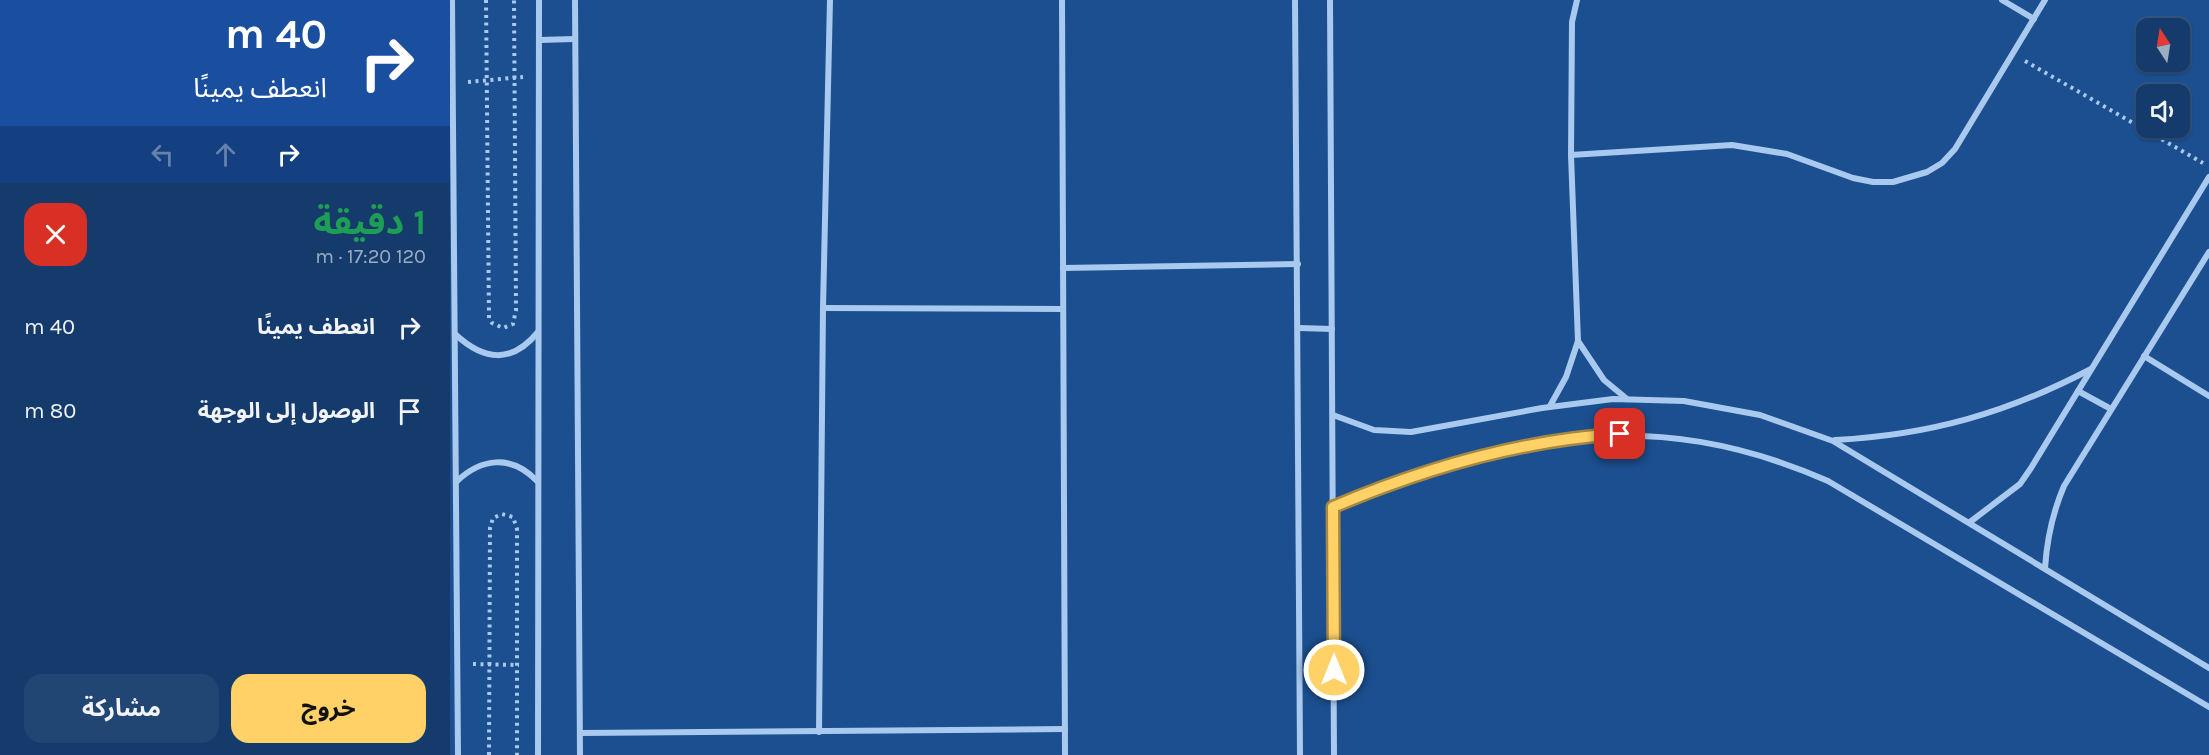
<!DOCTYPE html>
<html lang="ar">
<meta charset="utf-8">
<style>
body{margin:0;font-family:Karla,"Noto Sans Arabic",sans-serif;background:#214673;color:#f1f3f6;direction:rtl;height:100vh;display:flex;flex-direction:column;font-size:22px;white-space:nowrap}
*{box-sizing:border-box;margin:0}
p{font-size:20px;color:#9dadc1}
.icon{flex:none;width:33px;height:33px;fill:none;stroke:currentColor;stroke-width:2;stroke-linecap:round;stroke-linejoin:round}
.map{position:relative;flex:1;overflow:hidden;direction:ltr}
.panel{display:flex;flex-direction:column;background:#143b6b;width:450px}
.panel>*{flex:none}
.top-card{background:#1a4fa0;color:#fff;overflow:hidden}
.needle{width:39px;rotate:348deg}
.tools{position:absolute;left:1686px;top:18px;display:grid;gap:12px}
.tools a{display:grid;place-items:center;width:54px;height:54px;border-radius:12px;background:#143b6b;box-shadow:0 2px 4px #0004,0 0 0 2px #33557e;font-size:30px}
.pin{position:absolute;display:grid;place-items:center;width:51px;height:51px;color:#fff;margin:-26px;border-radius:12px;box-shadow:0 3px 9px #0006}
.me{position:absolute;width:66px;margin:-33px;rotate:0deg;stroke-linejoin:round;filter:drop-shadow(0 0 4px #0008)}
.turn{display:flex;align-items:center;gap:21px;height:126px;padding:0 24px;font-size:27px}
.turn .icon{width:78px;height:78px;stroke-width:2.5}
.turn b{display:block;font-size:42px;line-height:51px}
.lanes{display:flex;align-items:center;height:57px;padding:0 24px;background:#0003;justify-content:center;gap:30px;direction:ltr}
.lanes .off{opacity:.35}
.round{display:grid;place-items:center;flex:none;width:63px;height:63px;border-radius:18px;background:#214673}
.head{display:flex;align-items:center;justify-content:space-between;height:102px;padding:0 24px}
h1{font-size:36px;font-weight:700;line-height:45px;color:#1e9e55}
.action{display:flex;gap:12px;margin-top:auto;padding:12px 24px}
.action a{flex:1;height:69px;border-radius:18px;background:#ffd166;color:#111;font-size:24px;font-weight:700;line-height:69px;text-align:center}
.action a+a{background:#214673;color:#f1f3f6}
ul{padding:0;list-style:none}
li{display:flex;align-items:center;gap:18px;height:84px;padding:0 24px}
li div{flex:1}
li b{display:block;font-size:22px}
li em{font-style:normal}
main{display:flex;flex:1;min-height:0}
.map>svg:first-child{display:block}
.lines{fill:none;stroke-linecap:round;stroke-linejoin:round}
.path{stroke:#a9c9ee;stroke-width:4;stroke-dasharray:3 4.5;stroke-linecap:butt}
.minor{stroke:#a9c9ee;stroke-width:6}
.route-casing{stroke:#a68842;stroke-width:15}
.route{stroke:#ffd166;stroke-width:10}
</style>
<main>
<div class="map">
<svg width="1759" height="755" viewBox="0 0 1759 755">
<rect width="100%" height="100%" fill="#1b4f8f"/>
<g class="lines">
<g class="path">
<polyline points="36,0 39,318 42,323 53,328 63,324 66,310 64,0"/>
<polyline points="1575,61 1753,163"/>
<polyline points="18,82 73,77"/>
<polyline points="23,664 69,665"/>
<polyline points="39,755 40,528 43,518 52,514 63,517 67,529 67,755"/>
</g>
<g class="minor">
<polyline points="2,0 8,755"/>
<polyline points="125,0 130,755"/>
<polyline points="612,0 615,755"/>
<polyline points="845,0 850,755"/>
<polyline points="880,0 884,755"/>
<polyline points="1552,0 1584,19"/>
<polyline points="89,40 125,39"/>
<polyline points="1121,155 1282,145 1337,154 1403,178 1423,182 1443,182 1477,172 1492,163 1505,149 1595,0"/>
<polyline points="613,268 848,264"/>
<polyline points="373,308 613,309"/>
<polyline points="849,328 882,329"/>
<path d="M5,334c29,27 57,30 83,-2"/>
<polyline points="1128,341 1154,380 1177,399"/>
<polyline points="1694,356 1759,396"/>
<polyline points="1628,391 1661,409"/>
<polyline points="1100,406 1116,377 1128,341 1121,155 1122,22 1127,0"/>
<polyline points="883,415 924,430 961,432 1092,408 1163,399 1234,401 1310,415 1383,441 1759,668"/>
<path d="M1385,440c95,-5 172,-27 256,-71"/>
<path d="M6,482c25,-24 55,-28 81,-1"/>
<path d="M883,507c173,-73 318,-104 495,-26l381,226"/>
<polyline points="1520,522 1570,484 1581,468 1759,177"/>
<path d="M1595,568c2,-30 7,-54 19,-82l145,-234"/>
<polyline points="369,732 373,308 380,0"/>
<polyline points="130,733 615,729"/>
<polyline points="88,755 89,0"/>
</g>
</g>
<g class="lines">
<defs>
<path id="route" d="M884,670l-1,-163c92,-39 187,-67 287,-73"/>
</defs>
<use href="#route" class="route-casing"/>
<use href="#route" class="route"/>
</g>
</svg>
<div class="tools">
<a><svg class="needle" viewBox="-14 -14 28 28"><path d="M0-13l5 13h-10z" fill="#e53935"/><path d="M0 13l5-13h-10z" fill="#9dadc1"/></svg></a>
<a><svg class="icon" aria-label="sound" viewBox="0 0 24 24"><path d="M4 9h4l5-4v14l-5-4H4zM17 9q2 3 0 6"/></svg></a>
</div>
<div class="pin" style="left:1170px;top:434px;background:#d93025"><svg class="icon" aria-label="arrive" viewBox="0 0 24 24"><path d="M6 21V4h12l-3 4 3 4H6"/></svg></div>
<svg class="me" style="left:884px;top:670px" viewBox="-20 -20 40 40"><circle r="17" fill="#ffd166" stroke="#fff" stroke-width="3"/><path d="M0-11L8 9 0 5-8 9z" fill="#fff"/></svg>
</div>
<section class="panel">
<div class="top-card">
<div class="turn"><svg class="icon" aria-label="right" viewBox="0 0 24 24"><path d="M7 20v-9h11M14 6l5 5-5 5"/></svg><div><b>40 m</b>انعطف يمينًا</div></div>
<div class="lanes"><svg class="icon off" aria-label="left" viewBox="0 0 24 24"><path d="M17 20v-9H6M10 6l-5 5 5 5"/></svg><svg class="icon off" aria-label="ahead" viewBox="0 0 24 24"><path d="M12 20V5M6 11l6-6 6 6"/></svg><svg class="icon" aria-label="right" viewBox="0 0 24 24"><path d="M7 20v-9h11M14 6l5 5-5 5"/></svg></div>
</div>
<div class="head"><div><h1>1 دقيقة</h1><p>120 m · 17:20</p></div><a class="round" style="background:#d93025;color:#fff"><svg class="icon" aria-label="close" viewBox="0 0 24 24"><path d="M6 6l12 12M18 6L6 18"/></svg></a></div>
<ul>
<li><svg class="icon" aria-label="right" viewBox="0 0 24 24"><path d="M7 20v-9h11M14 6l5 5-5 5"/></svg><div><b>انعطف يمينًا</b></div><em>40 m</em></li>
<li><svg class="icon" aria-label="arrive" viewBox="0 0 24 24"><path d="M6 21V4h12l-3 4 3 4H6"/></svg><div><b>الوصول إلى الوجهة</b></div><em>80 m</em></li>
</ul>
<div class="action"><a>خروج</a><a>مشاركة</a></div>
</section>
</main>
